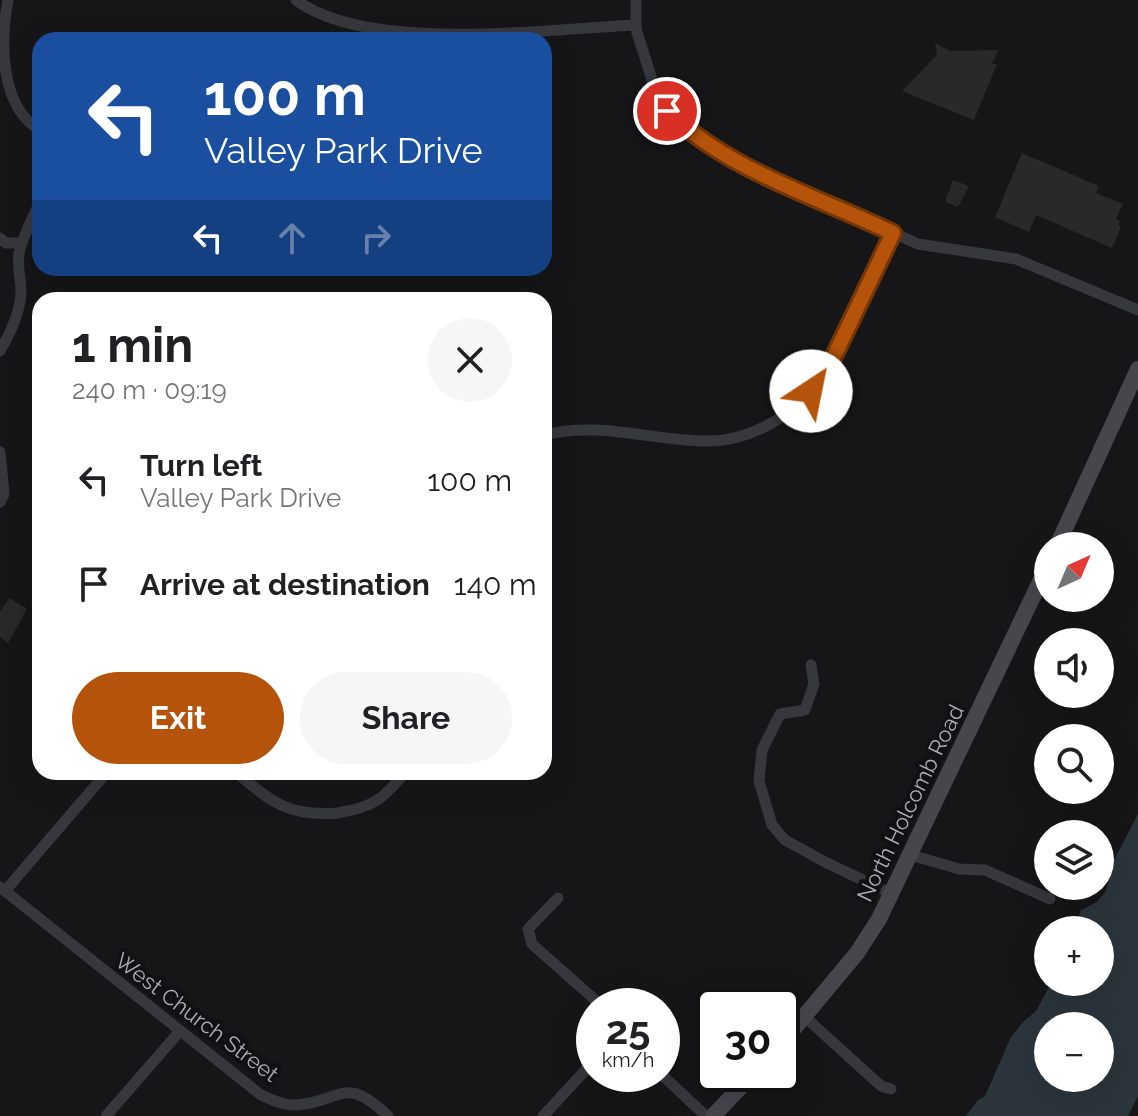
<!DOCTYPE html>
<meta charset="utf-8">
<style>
body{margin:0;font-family:Raleway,sans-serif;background:#f6f6f6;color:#202124;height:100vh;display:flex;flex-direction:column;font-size:30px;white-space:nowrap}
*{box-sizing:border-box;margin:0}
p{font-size:26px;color:#757577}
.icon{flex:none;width:44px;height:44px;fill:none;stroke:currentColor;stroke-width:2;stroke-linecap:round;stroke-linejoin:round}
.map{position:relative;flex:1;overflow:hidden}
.panel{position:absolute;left:32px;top:292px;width:520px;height:488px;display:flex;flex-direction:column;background:#fff;border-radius:24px;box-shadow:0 8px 32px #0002}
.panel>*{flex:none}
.guide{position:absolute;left:32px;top:32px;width:520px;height:244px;border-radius:24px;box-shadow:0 8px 32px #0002;background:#1a4fa0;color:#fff;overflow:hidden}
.needle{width:52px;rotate:44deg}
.buttons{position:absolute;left:1034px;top:532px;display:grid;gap:16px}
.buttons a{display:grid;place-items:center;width:80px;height:80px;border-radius:50%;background:#fff;box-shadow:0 8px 32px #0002;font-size:40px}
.speed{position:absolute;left:576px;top:988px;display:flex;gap:16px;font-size:40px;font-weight:700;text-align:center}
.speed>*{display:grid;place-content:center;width:104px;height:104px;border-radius:50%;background:#fff;box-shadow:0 8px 32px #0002;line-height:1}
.speed small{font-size:20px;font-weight:400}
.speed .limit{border:4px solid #111;border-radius:12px;background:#fff;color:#111}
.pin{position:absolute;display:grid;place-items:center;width:68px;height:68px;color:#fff;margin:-34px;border:4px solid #fff;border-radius:50%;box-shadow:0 2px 8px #0007}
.me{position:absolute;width:88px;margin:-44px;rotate:34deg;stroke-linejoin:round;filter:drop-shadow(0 0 6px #0008)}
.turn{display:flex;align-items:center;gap:28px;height:168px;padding:0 40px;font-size:36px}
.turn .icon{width:104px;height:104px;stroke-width:2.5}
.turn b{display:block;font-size:56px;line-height:68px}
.lanes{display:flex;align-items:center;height:76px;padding:0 40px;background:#0003;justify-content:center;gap:40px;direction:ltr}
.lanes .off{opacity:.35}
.round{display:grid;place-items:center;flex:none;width:84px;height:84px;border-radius:42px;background:#f6f6f6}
.headline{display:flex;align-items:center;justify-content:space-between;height:136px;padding:0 40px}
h1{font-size:48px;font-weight:700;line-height:60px}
.primary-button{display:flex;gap:16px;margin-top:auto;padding:16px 40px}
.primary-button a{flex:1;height:92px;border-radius:48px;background:#b45309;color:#fff;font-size:32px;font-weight:700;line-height:92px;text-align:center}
.primary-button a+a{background:#f6f6f6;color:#202124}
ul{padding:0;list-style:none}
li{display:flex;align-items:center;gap:24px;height:104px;padding:0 40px}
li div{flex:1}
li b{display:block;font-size:30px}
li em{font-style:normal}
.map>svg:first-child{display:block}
.water{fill:#2c353c;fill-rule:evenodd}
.building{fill:#29292c}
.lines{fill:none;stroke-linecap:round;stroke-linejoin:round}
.street{stroke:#37383d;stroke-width:11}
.secondary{stroke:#45474d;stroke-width:16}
.route-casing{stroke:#753606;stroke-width:20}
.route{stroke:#b45309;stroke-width:14}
.labels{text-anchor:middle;stroke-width:8;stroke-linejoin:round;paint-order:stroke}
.street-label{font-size:22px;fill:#a8adb8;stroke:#111113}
</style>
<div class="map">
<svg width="1138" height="1116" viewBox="0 0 1138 1116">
<rect width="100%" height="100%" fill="#161618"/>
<path class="water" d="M1138,814v282l-10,20h-162l12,-16 7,-4 26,-59 12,-15 13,-11 16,-29h48v-52h-26l7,-20 16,-8 9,-11 8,-31zM1100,1026v52h-52v-52z"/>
<g class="building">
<polygon points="935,43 950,51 998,50 992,64 997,64 974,120 902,91 937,55"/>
<polygon points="1022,153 1099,186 1096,193 1123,204 1116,219 1120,221 1118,225 1121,227 1112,248 1036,215 1029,232 995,217"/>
<polygon points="953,180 969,186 958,207 945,202"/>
<polygon points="9,598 27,609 8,643 0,637 0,612"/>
</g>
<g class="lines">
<g class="street">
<path d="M8,0c-8,42 -8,107 32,130"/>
<path d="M296,0c73,54 250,29 339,25"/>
<polyline points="636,0 636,29 653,83 667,111 691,134 725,156 918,244 1016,259 1138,310"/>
<polyline points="0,238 6,243 21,243"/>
<path d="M0,351c10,-17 20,-38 21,-59 0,-13 -4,-24 -2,-38 3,-18 14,-35 21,-53"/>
<path d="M544,435c54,-14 105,5 159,6 47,2 93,-27 121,-64 9,-12 15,-29 21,-44 16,-33 32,-66 48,-100"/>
<polyline points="0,452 4,494 0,502"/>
<polyline points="811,665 814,684 805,710 780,714 762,750 759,781 772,825 785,840 825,862 892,894"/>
<path d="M236,772c34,30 54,45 101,41 14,-2 30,-6 42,-14 10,-7 18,-18 27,-27"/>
<polyline points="911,855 959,869 985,870 1050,899"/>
<path d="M0,887l261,208c11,5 24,11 36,10 46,-4 47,-31 91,11"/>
<polyline points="5,891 107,772"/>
<polyline points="558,898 528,929 532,944 602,1006"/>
<polyline points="805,1017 881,1086 891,1089"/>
<polyline points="661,1074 706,1116"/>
<polyline points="106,1116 180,1031"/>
<polyline points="543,1116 594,1061"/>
</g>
<g class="secondary">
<polyline points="1057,546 1138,369"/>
<polyline points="782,1043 857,953 879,919 1048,565"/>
<polyline points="713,1116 753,1074"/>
</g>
</g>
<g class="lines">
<defs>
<path id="route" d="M667,111c62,60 149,85 226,122l-68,142 -14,16"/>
</defs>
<use href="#route" class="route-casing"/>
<use href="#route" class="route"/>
</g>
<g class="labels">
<g class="street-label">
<text transform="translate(910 803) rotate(-64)" y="8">North Holcomb Road</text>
<text transform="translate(197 1017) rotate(37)" y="8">West Church Street</text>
</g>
</g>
</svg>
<div class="buttons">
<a><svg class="needle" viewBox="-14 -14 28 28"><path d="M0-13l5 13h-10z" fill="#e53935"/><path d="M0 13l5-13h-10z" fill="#757577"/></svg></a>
<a><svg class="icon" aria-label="sound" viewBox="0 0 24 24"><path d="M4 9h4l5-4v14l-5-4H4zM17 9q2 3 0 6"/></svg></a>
<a><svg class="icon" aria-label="search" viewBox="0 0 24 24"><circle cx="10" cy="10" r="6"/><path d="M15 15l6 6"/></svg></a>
<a><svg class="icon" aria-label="layers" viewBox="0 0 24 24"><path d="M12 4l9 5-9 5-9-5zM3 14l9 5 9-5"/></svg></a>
<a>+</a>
<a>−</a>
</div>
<div class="speed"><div>25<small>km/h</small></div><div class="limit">30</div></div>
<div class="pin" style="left:667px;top:111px;background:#d93025"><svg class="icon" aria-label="arrive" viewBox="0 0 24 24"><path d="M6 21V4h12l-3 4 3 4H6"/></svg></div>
<svg class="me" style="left:811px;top:391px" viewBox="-20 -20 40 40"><circle r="19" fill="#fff"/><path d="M0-13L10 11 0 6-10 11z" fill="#b45309"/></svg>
<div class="guide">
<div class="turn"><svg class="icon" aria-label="left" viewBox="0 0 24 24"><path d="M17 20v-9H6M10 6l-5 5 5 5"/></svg><div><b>100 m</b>Valley Park Drive</div></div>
<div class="lanes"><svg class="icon" aria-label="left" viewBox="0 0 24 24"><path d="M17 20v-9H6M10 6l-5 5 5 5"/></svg><svg class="icon off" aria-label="ahead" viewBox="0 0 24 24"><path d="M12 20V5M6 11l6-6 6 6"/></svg><svg class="icon off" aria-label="right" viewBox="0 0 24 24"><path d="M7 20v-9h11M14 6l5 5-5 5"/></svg></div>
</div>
<section class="panel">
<div class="headline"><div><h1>1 min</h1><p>240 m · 09:19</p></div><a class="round"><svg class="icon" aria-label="close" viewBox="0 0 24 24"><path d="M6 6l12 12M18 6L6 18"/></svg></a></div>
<ul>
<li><svg class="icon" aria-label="left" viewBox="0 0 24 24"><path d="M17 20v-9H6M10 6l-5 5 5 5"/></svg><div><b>Turn left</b><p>Valley Park Drive</p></div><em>100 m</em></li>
<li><svg class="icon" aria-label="arrive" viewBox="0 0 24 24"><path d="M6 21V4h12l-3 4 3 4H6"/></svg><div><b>Arrive at destination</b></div><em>140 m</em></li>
</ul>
<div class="primary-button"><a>Exit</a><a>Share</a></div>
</section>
</div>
